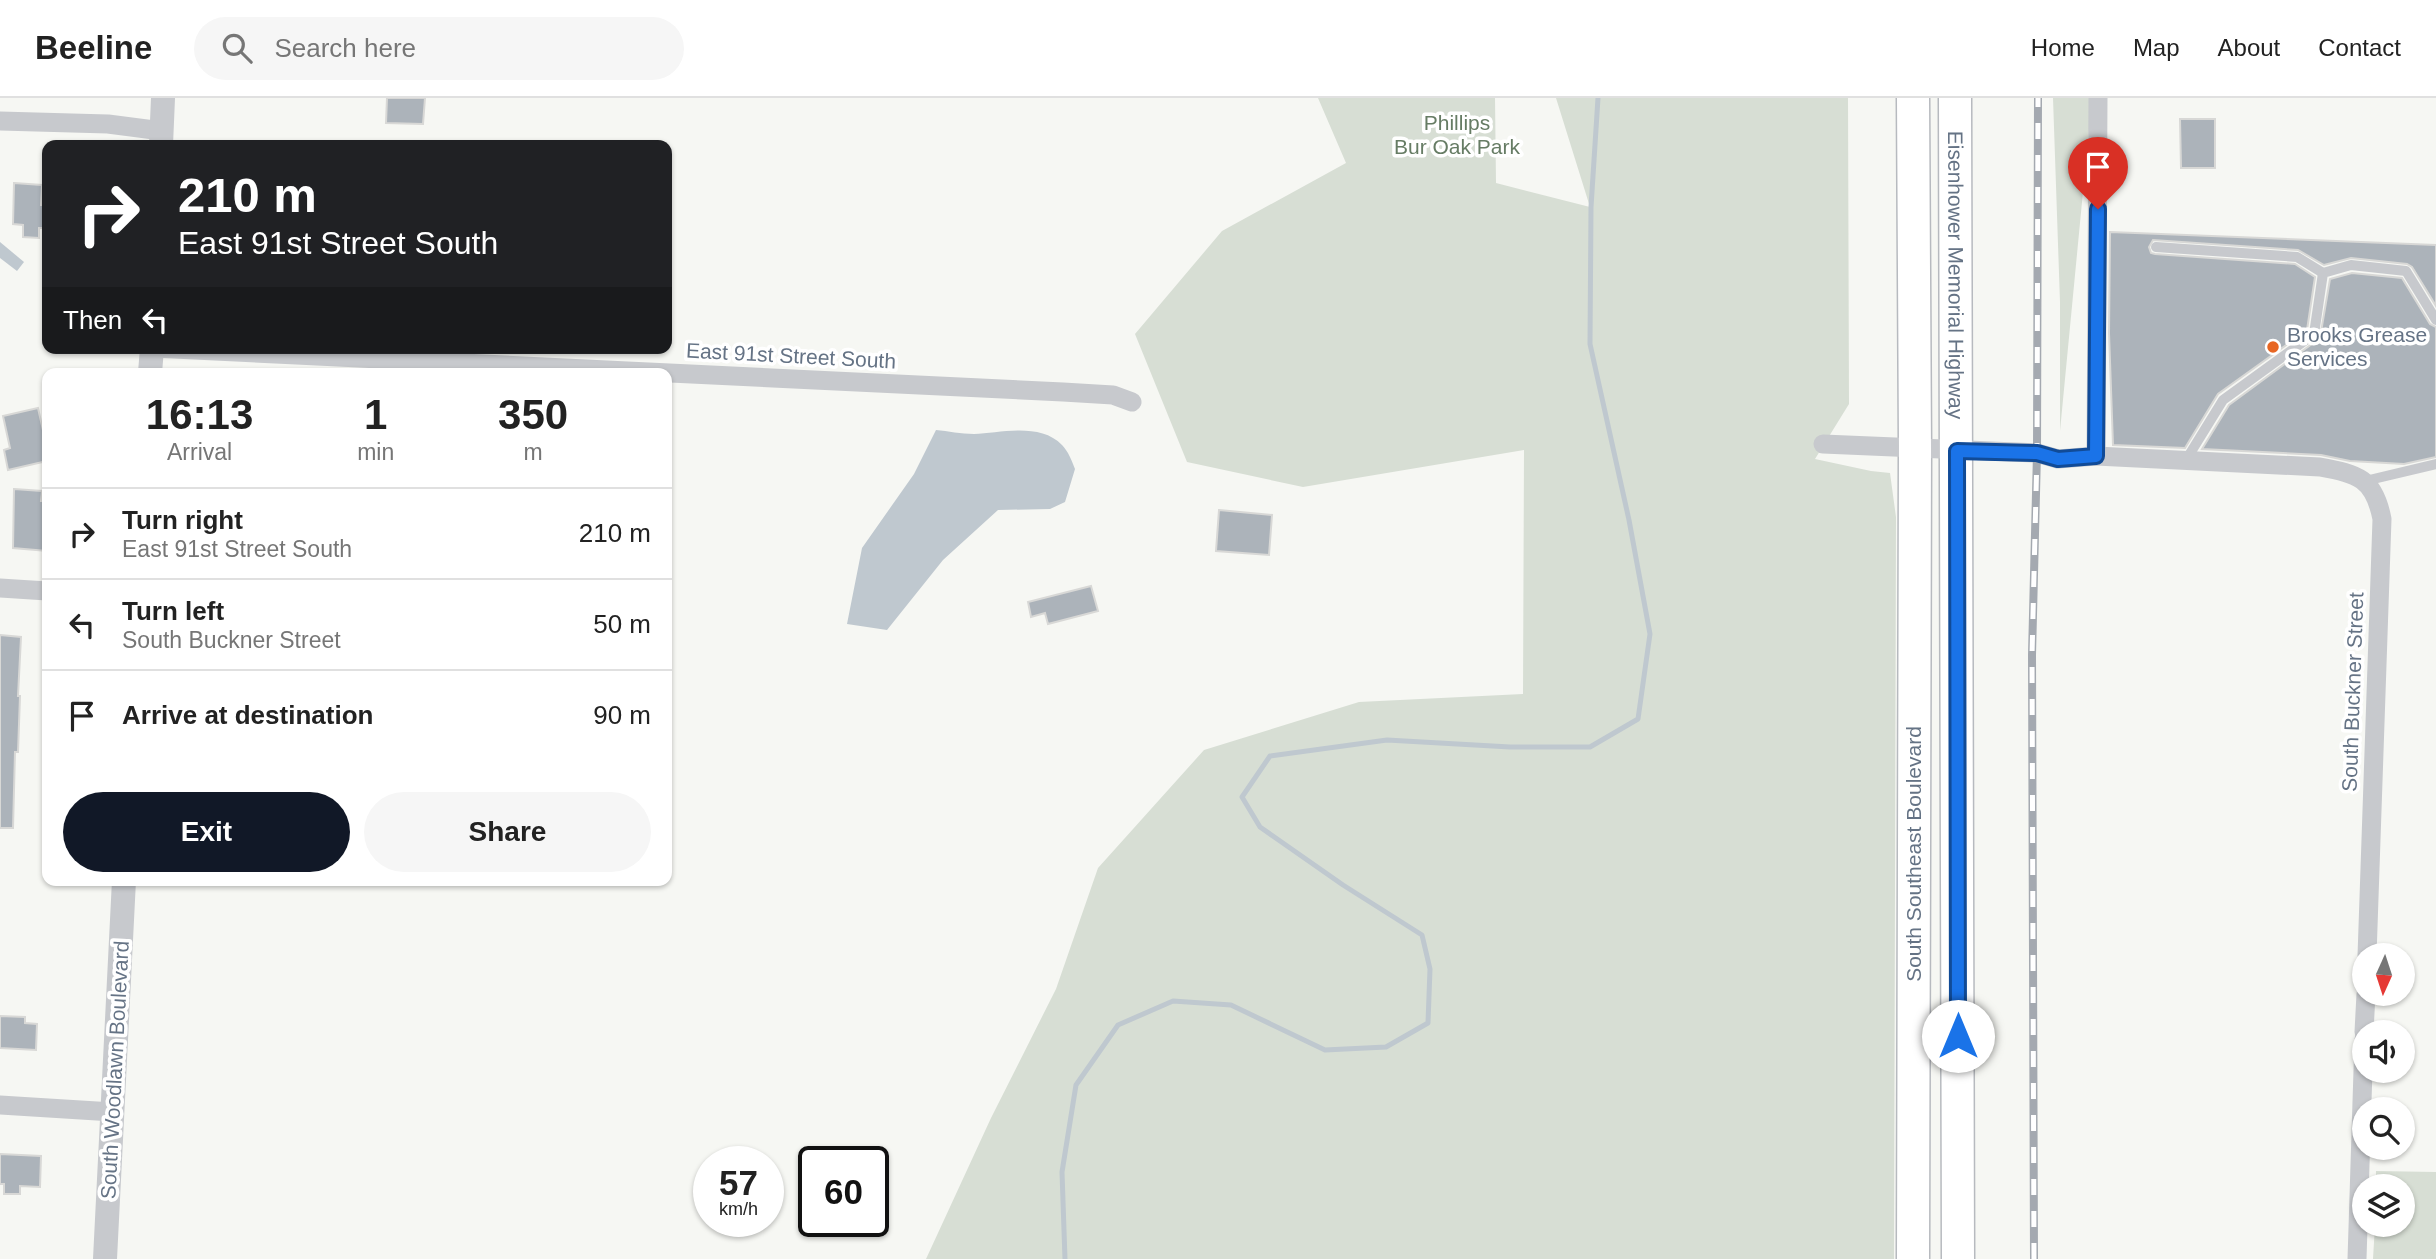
<!DOCTYPE html>
<style>
body{margin:0;font-family:Helvetica,sans-serif;background:#f6f6f6;color:#222;height:100vh;display:flex;flex-direction:column;font-size:26px;white-space:nowrap}
*{box-sizing:border-box;margin:0}
p{font-size:23px;color:#767676}
.icon{flex:none;width:38px;height:38px;fill:none;stroke:currentColor;stroke-width:2;stroke-linecap:round;stroke-linejoin:round}
.map{position:relative;flex:1;overflow:hidden}
.drawer{position:absolute;left:42px;top:270px;width:630px;height:518px;display:flex;flex-direction:column;background:#fff;border-radius:14px;box-shadow:0 2px 5px #0004}
.drawer>*{flex:none}
.top-card{position:absolute;left:42px;top:42px;width:630px;height:214px;border-radius:14px;box-shadow:0 2px 5px #0004;background:#202124;color:#fff;overflow:hidden}
.needle{width:46px;rotate:183deg}
.controls{position:absolute;left:2352px;top:845px;display:grid;gap:14px}
.controls a{display:grid;place-items:center;width:63px;height:63px;border-radius:50%;background:#fff;box-shadow:0 2px 5px #0004;font-size:35px}
.speed{position:absolute;left:693px;top:1048px;display:flex;gap:14px;font-size:35px;font-weight:700;text-align:center}
.speed>*{display:grid;place-content:center;width:91px;height:91px;border-radius:50%;background:#fff;box-shadow:0 2px 5px #0004;line-height:1}
.speed small{font-size:18px;font-weight:400}
.speed .limit{border:4px solid #111;border-radius:10px;background:#fff;color:#111}
.pin{position:absolute;display:grid;place-items:center;width:60px;height:60px;color:#fff;margin:-72px -30px;border-radius:50% 50% 50% 0;rotate:-45deg;box-shadow:0 0 7px #0007}
.pin .icon{rotate:45deg}
.me{position:absolute;width:77px;margin:-38px;rotate:0deg;stroke-linejoin:round;filter:drop-shadow(0 0 5px #0008)}
.turn{display:flex;align-items:center;gap:24px;height:147px;padding:0 21px;font-size:32px}
.turn .icon{width:91px;height:91px;stroke-width:2.5}
.turn b{display:block;font-size:49px;line-height:60px}
.then{display:flex;align-items:center;height:66px;padding:0 21px;background:#0003;gap:14px;font-size:26px}
.eta{display:flex;justify-content:space-evenly;align-items:center;height:119px;text-align:center}
.eta b{font-size:42px;font-weight:700;line-height:49px}
.cta{display:flex;gap:14px;margin-top:auto;padding:14px 21px}
.cta a{flex:1;height:80px;border-radius:42px;background:#111827;color:#fff;font-size:28px;font-weight:700;line-height:80px;text-align:center}
.cta a+a{background:#f6f6f6;color:#222}
ul{padding:0;list-style:none}
li{display:flex;align-items:center;gap:21px;height:91px;padding:0 21px;border-top:2px solid #e0e0e0}
li div{flex:1}
li b{display:block;font-size:26px}
li em{font-style:normal}
header{display:flex;align-items:center;gap:42px;box-sizing:border-box;height:98px;padding:0 35px;background:#fff;border-bottom:2px solid #e0e0e0}
header strong{font-size:33px}
nav{display:flex;gap:38px;margin-inline-start:auto;font-size:24px}
.search{width:490px;height:63px;background:#f6f6f6;display:flex;align-items:center;gap:18px;box-sizing:border-box;padding:0 24px;border-radius:38px;color:#767676;font-size:26px}
.map>svg:first-child{display:block}
.green{fill:#d7ded4}
.water{fill:#bfc8cf}
.lines{fill:none;stroke-linecap:round;stroke-linejoin:round}
.stream{stroke:#bfc8cf;stroke-width:5}
.building{fill:#acb3ba;stroke:#d8d8d6;stroke-width:2}
.primary-casing{stroke:#b7babf;stroke-width:35}
.service{stroke:#c7c9cd;stroke-width:10}
.minor{stroke:#c7c9cd;stroke-width:19}
.tertiary{stroke:#c7c9cd;stroke-width:24}
.primary{stroke:#fff;stroke-width:32}
.rail-casing{stroke:#a4a9b0;stroke-width:8}
.rail{stroke:#fff;stroke-width:5;stroke-dasharray:16;stroke-linecap:butt}
.route-casing{stroke:#114b97;stroke-width:18}
.route{stroke:#1a73e8;stroke-width:12}
.poi-dot{fill:#e76623;stroke:#fff;stroke-width:2.5}
.labels{text-anchor:middle;stroke-width:7;stroke-linejoin:round;paint-order:stroke}
.park-label{font-size:21px;fill:#667c64;stroke:#fff}
.street-label{font-size:21px;fill:#657385;stroke:#fff}
.poi-label{font-size:21px;fill:#657385;stroke:#fff;text-anchor:start}
</style>
<header>
<strong>Beeline</strong>
<div class="search"><svg class="icon" aria-label="search" viewBox="0 0 24 24"><circle cx="10" cy="10" r="6"/><path d="M15 15l6 6"/></svg>Search here</div>
<nav><a>Home</a><a>Map</a><a>About</a><a>Contact</a></nav>
</header>
<div class="map">
<svg width="2436" height="1161" viewBox="0 0 2436 1161">
<rect width="100%" height="100%" fill="#f6f7f3"/>
<g class="green">
<polygon points="1318,0 1495,0 1496,85 1590,109 1556,0 1848,0 1849,306 1815,361 1871,373 1890,375 1896,419 1894,1161 926,1161 991,1020 1056,891 1098,770 1204,652 1359,604 1523,596 1524,352 1303,389 1187,364 1135,236 1222,133 1346,65"/>
<polygon points="2053,0 2092,0 2060,333 2060,204"/>
<polygon points="2376,1073 2436,1074 2436,1161 2373,1161 2375,1127 2403,1127 2403,1088 2376,1088"/>
</g>
<g class="water">
<polygon points="0,144 24,164 17,173 0,160"/>
<path d="M936,332c12,1 25,4 38,4 26,-1 66,-12 88,11 6,6 10,16 13,24l-10,33 -15,7 -52,1 -55,50 -56,70 -40,-6 15,-76 52,-74z"/>
</g>
<g class="lines">
<polyline class="stream" points="1065,1161 1062,1074 1076,987 1118,927 1173,903 1231,907 1325,952 1386,949 1428,925 1430,871 1422,837 1343,787 1260,729 1242,699 1270,658 1387,642 1510,649 1590,649 1638,621 1650,536 1629,422 1590,246 1591,109 1598,0"/>
</g>
<g class="building">
<polygon points="387,0 425,0 423,26 386,25"/>
<polygon points="2180,21 2215,21 2215,70 2181,70"/>
<polygon points="14,85 42,87 41,107 47,107 47,130 39,130 39,140 23,139 23,127 13,126"/>
<polygon points="2110,134 2436,147 2436,208 2412,169 2407,166 2351,160 2324,167 2298,152 2153,142 2149,149 2151,155 2155,156 2295,166 2315,179 2307,232 2218,296 2185,350 2113,347 2109,235"/>
<polygon points="2352,175 2402,180 2430,226 2436,229 2436,359 2404,366 2350,363 2321,357 2202,351 2229,307 2320,240 2330,181"/>
<polygon points="38,310 47,350 47,363 8,372 4,352 10,350 3,318"/>
<polygon points="14,391 42,393 41,403 47,403 47,453 13,450"/>
<polygon points="1219,412 1272,417 1269,457 1216,453"/>
<polygon points="1091,488 1098,513 1048,526 1045,515 1031,519 1028,504"/>
<polygon points="0,537 21,539 18,598 20,598 18,654 15,654 13,730 0,730"/>
<polygon points="0,918 25,919 25,925 37,926 36,952 0,950"/>
<polygon points="0,1056 41,1058 40,1089 20,1088 20,1096 4,1096 4,1086 0,1086"/>
</g>
<g class="lines">
<defs>
<g id="primary">
<polyline points="1913,0 1915,350 1913,1161"/>
<path id="s1" d="M1955,0l3,1161"/>
</g>
</defs>
<use href="#primary" class="primary-casing"/>
<g class="service">
<polyline points="2156,149 2297,159 2323,175"/>
<polyline points="2186,362 2223,302 2314,236 2323,175 2351,167 2406,173 2436,222"/>
<polyline points="2365,383 2436,366"/>
</g>
<g class="minor">
<polyline points="0,23 108,26 162,33"/>
<polyline points="153,250 1063,294 1113,297 1132,304"/>
<path d="M1823,346l214,9 21,6 38,-3 224,11c38,7 54,11 62,52l-15,437"/>
<polyline points="2096,358 2098,0"/>
<polyline points="0,490 47,493"/>
<polyline points="2364,934 2366,896"/>
<polyline points="0,1007 113,1014"/>
<polyline points="2357,1161 2364,941"/>
</g>
<g class="tertiary">
<polyline points="161,47 163,0"/>
<polyline points="150,275 152,250"/>
<polyline points="105,1161 124,782"/>
</g>
<use href="#primary" class="primary"/>
<defs>
<polyline id="rail" points="2034,1161 2032,557 2037,355 2038,0"/>
</defs>
<use href="#rail" class="rail-casing"/>
<use href="#rail" class="rail"/>
</g>
<g class="lines">
<defs>
<polyline id="route" points="1958,938 1957,353 2037,355 2058,361 2096,358 2098,111"/>
</defs>
<use href="#route" class="route-casing"/>
<use href="#route" class="route"/>
</g>
<circle class="poi-dot" cx="2273" cy="249" r="7"/>
<g class="labels">
<g class="park-label">
<text x="1457" y="32">Phillips<tspan x="1457" dy="24">Bur Oak Park</tspan></text>
</g>
<g class="street-label">
<text dy="7" stroke="none"><textPath href="#s1" startOffset="177">Eisenhower Memorial Highway</textPath></text>
<text transform="translate(791 258) rotate(3)" y="7">East 91st Street South</text>
<text transform="translate(2353 594) rotate(-88)" y="7">South Buckner Street</text>
<text transform="translate(1914 756) rotate(-90)" y="7">South Southeast Boulevard</text>
<text transform="translate(115 972) rotate(-87)" y="7">South Woodlawn Boulevard</text>
</g>
<g class="poi-label">
<text x="2287" y="244">Brooks Grease<tspan x="2287" dy="24">Services</tspan></text>
</g>
</g>
</svg>
<div class="controls">
<a><svg class="needle" viewBox="-14 -14 28 28"><path d="M0-13l5 13h-10z" fill="#e53935"/><path d="M0 13l5-13h-10z" fill="#767676"/></svg></a>
<a><svg class="icon" aria-label="sound" viewBox="0 0 24 24"><path d="M4 9h4l5-4v14l-5-4H4zM17 9q2 3 0 6"/></svg></a>
<a><svg class="icon" aria-label="search" viewBox="0 0 24 24"><circle cx="10" cy="10" r="6"/><path d="M15 15l6 6"/></svg></a>
<a><svg class="icon" aria-label="layers" viewBox="0 0 24 24"><path d="M12 4l9 5-9 5-9-5zM3 14l9 5 9-5"/></svg></a>
</div>
<div class="speed"><div>57<small>km/h</small></div><div class="limit">60</div></div>
<div class="pin" style="left:2098px;top:111px;background:#d93025"><svg class="icon" aria-label="arrive" viewBox="0 0 24 24"><path d="M6 21V4h12l-3 4 3 4H6"/></svg></div>
<svg class="me" style="left:1958px;top:938px" viewBox="-20 -20 40 40"><circle r="19" fill="#fff"/><path d="M0-13L10 11 0 6-10 11z" fill="#1a73e8"/></svg>
<div class="top-card">
<div class="turn"><svg class="icon" aria-label="right" viewBox="0 0 24 24"><path d="M7 20v-9h11M14 6l5 5-5 5"/></svg><div><b>210 m</b>East 91st Street South</div></div>
<div class="then">Then<svg class="icon" aria-label="left" viewBox="0 0 24 24"><path d="M17 20v-9H6M10 6l-5 5 5 5"/></svg></div>
</div>
<section class="drawer">
<div class="eta">
<div><b>16:13</b><p>Arrival</p></div>
<div><b>1</b><p>min</p></div>
<div><b>350</b><p>m</p></div>
</div>
<ul>
<li><svg class="icon" aria-label="right" viewBox="0 0 24 24"><path d="M7 20v-9h11M14 6l5 5-5 5"/></svg><div><b>Turn right</b><p>East 91st Street South</p></div><em>210 m</em></li>
<li><svg class="icon" aria-label="left" viewBox="0 0 24 24"><path d="M17 20v-9H6M10 6l-5 5 5 5"/></svg><div><b>Turn left</b><p>South Buckner Street</p></div><em>50 m</em></li>
<li><svg class="icon" aria-label="arrive" viewBox="0 0 24 24"><path d="M6 21V4h12l-3 4 3 4H6"/></svg><div><b>Arrive at destination</b></div><em>90 m</em></li>
</ul>
<div class="cta"><a>Exit</a><a>Share</a></div>
</section>
</div>
